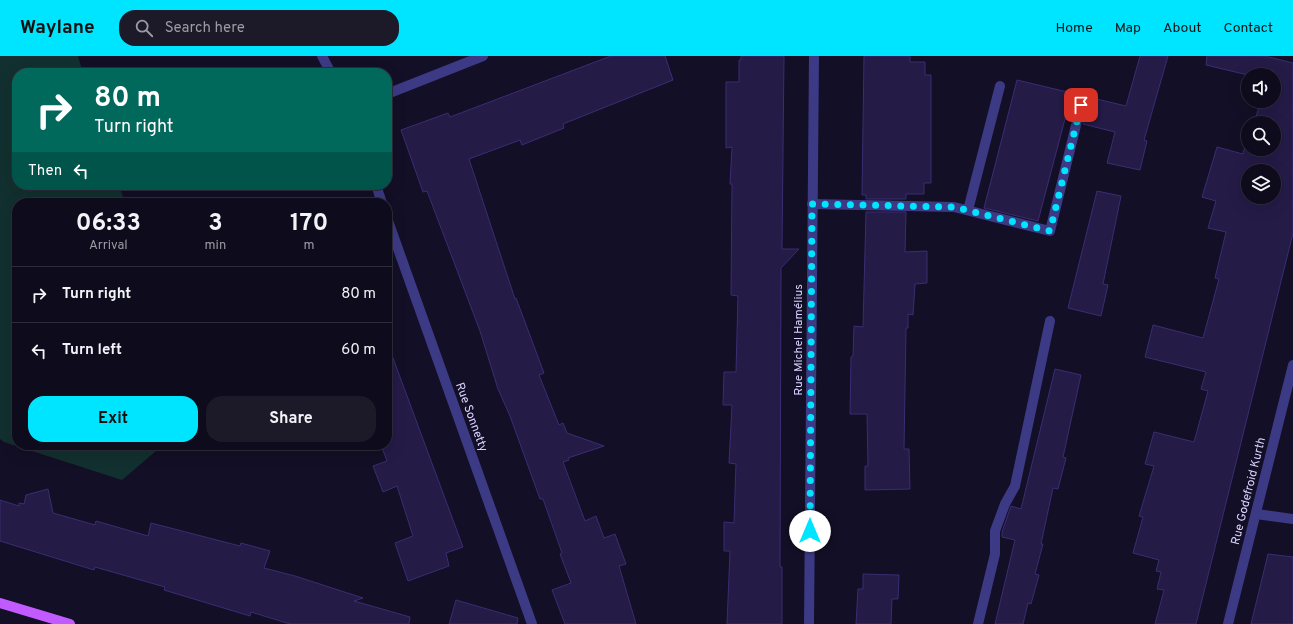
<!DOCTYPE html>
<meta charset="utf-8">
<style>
body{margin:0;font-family:Overpass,sans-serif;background:#1c1929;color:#f1f3f6;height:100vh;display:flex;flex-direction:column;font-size:15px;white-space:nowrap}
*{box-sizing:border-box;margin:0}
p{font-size:13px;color:#9b9ba3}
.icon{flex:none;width:22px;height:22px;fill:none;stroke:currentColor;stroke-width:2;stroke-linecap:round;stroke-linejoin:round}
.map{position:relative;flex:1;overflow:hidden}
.panel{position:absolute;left:12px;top:142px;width:380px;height:252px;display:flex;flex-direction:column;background:#0e0b1c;border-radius:16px;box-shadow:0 4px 16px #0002,0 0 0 1px #2e2b3b}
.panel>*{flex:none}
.banner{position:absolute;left:12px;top:12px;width:380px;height:122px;border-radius:16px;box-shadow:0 4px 16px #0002,0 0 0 1px #2e2b3b;background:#00695c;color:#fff;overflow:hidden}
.controls{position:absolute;left:1241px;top:12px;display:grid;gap:8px}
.controls a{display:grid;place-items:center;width:40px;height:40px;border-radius:50%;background:#0e0b1c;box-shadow:0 4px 16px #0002,0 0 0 1px #2e2b3b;font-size:20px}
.pin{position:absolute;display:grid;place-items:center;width:34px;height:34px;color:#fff;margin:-17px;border-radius:8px;box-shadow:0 2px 6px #0006}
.me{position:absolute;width:44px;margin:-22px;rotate:0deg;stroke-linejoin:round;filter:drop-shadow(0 0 3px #0008)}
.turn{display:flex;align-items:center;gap:14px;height:84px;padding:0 16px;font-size:18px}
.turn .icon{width:52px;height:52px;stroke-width:2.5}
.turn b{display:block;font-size:28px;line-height:34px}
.then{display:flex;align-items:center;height:38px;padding:0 16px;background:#0003;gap:8px;font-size:15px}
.eta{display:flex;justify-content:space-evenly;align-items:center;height:68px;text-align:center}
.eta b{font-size:24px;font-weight:700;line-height:28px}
.cta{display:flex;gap:8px;margin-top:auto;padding:8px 16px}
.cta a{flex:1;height:46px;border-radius:16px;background:#00e5ff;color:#111;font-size:16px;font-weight:700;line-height:46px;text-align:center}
.cta a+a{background:#1c1929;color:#f1f3f6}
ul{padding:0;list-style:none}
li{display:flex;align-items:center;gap:12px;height:56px;padding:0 16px;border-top:1px solid #2e2b3b}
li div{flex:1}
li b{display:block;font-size:15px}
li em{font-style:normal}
header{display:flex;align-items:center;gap:24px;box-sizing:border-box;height:56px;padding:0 20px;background:#00e5ff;color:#111}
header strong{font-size:19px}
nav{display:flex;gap:22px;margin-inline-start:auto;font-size:14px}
.search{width:280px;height:36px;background:#1c1929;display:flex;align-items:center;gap:10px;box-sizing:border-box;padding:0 14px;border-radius:16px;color:#9b9ba3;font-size:15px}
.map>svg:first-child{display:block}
.green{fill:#12302f}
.building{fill:#241b47;stroke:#3b2d73;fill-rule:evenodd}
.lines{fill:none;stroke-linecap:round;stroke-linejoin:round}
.lane{stroke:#3d3a85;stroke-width:10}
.street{stroke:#3d3a85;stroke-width:10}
.primary{stroke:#c25bff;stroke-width:10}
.route{stroke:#00e5ff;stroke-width:7;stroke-dasharray:0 12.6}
.labels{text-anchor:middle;stroke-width:4;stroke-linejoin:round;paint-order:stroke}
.street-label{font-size:12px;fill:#d9d4ff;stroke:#130f26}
</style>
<header>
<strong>Waylane</strong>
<div class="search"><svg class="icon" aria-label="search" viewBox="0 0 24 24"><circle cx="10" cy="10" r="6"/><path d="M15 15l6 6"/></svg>Search here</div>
<nav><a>Home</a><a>Map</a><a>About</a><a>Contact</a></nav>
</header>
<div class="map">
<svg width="1293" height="568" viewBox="0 0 1293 568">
<rect width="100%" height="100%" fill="#130f26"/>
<polygon class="green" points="0,0 78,0 83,17 17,17 17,129 119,129 125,147 17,147 17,389 163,389 122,424 4,386 0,383"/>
<g class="building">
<polygon points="611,0 665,0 673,24 563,68 564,72 522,89 520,84 469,103 515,243 516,242 544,317 539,319 559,369 563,367 567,377 604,390 568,402 569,404 563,406 585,465 596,460 604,482 615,478 626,508 619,510 636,568 565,568 552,534 571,527 560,498 562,497 543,443 540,443 510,360 498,333 480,275 427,135 423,136 401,74 448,57 450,61"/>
<polygon points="741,0 784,0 782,193 799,193 781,212 780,511 782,511 782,568 727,568 730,495 724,495 724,466 734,467 736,408 729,407 732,349 723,349 724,316 736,316 738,240 731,239 732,128 730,128 732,91 726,92 726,26 739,26 739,4 741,4"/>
<polygon points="864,0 910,0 910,6 925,6 925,19 931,19 931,127 924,127 924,138 906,138 906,143 866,143 866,139 862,139"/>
<polygon points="1140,0 1168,0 1144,84 1147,85 1140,114 1107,107 1115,76 1083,68 1087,48 1085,44 1080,43 1075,47 1070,65 1065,63 1038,165 984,152 1017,24 1126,50"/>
<path d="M1207,0h58l28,7v170l-97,391h-41l9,-34 -7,-1 4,-17 -5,-1 3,-11 -26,-7 10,-36 -4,-1 15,-50 -9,-2 9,-32 40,10 14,-51 -7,-2 5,-17 -61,-15 8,-32 50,13 16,-59 -4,-1 11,-46 -18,-4 8,-27 -14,-4 15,-50 26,7 5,-19v14h26v-26h-20l7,-22h13v-26h-26l-42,-10zM1248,115h26v26h-26z"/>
<polygon points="1097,135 1121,140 1103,228 1108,229 1101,260 1068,252"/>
<polygon points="866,156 906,156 905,196 927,195 927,227 915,228 913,259 908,258 908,272 906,272 904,393 909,393 910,433 865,434 865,410 868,410 867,358 850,358 851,301 853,300 854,270 863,271"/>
<polygon points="390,294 463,491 446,497 449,510 408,525 395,487 413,480 397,430 383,436 373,410 387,405 381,389 387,389 387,295"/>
<polygon points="1055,313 1081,319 1063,401 1066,402 1058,433 1053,432 1041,488 1043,488 1035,518 1039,519 1031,548 1028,547 1023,568 995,568 1015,484 1002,481 1002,476 1011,450 1021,453"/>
<polygon points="48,433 53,457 95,469 96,465 148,480 151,467 240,490 241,487 270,495 264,512 295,520 363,542 354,545 410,561 409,568 290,568 251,556 250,560 164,534 165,531 95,511 94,514 0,485 0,444 19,450 19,447 24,448 26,439"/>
<polygon points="1268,498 1293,501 1293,568 1251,568"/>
<polygon points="863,518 899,519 898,543 892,543 891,568 856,568 858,533 863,533"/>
<polygon points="456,544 518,562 517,568 449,568"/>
</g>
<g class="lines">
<g class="lane">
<polyline points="812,148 954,151 1050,175 1081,49"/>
<polyline points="968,154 1000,30"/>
<polyline points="978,568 995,498 995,475 1005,448 1015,430 1050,265"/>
</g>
<g class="street">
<polyline points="322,0 331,17"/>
<polyline points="387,38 483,0"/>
<polyline points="376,129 382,147"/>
<polyline points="387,162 532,568"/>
<polyline points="1256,458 1293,463"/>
<polyline points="809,568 814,0"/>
<polyline points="1228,568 1293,309"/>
</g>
<polyline class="primary" points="0,547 70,568"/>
</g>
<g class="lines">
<polyline class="route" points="810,475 812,148 954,151 1050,175 1081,49"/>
</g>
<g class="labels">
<g class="street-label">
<text transform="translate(798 284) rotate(-90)" y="4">Rue Michel Hamélius</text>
<text transform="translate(472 361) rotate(70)" y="4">Rue Sonnetty</text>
<text transform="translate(1248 435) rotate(-76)" y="4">Rue Godefroid Kurth</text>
</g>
</g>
</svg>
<div class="controls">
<a><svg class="icon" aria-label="sound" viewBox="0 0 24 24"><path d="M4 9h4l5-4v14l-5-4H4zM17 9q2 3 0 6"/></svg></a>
<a><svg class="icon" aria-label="search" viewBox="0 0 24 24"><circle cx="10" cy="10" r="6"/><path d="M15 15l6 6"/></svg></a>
<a><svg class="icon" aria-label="layers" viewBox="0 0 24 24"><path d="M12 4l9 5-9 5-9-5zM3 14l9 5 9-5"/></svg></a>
</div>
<div class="pin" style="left:1081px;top:49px;background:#d93025"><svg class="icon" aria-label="arrive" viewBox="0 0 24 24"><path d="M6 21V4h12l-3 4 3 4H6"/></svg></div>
<svg class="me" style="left:810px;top:475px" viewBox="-20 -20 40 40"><circle r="19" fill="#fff"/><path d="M0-13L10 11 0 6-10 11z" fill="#00e5ff"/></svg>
<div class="banner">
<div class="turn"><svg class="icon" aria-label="right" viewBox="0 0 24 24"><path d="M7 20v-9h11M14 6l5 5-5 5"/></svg><div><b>80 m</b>Turn right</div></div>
<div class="then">Then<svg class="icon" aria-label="left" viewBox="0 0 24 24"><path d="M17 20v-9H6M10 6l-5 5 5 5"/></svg></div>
</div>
<section class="panel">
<div class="eta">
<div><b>06:33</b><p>Arrival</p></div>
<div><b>3</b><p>min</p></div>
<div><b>170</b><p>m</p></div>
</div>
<ul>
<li><svg class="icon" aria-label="right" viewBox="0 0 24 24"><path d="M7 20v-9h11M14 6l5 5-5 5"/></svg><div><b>Turn right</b></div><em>80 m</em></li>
<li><svg class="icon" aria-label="left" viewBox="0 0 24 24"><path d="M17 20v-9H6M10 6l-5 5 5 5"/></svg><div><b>Turn left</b></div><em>60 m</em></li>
</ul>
<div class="cta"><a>Exit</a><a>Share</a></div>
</section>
</div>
